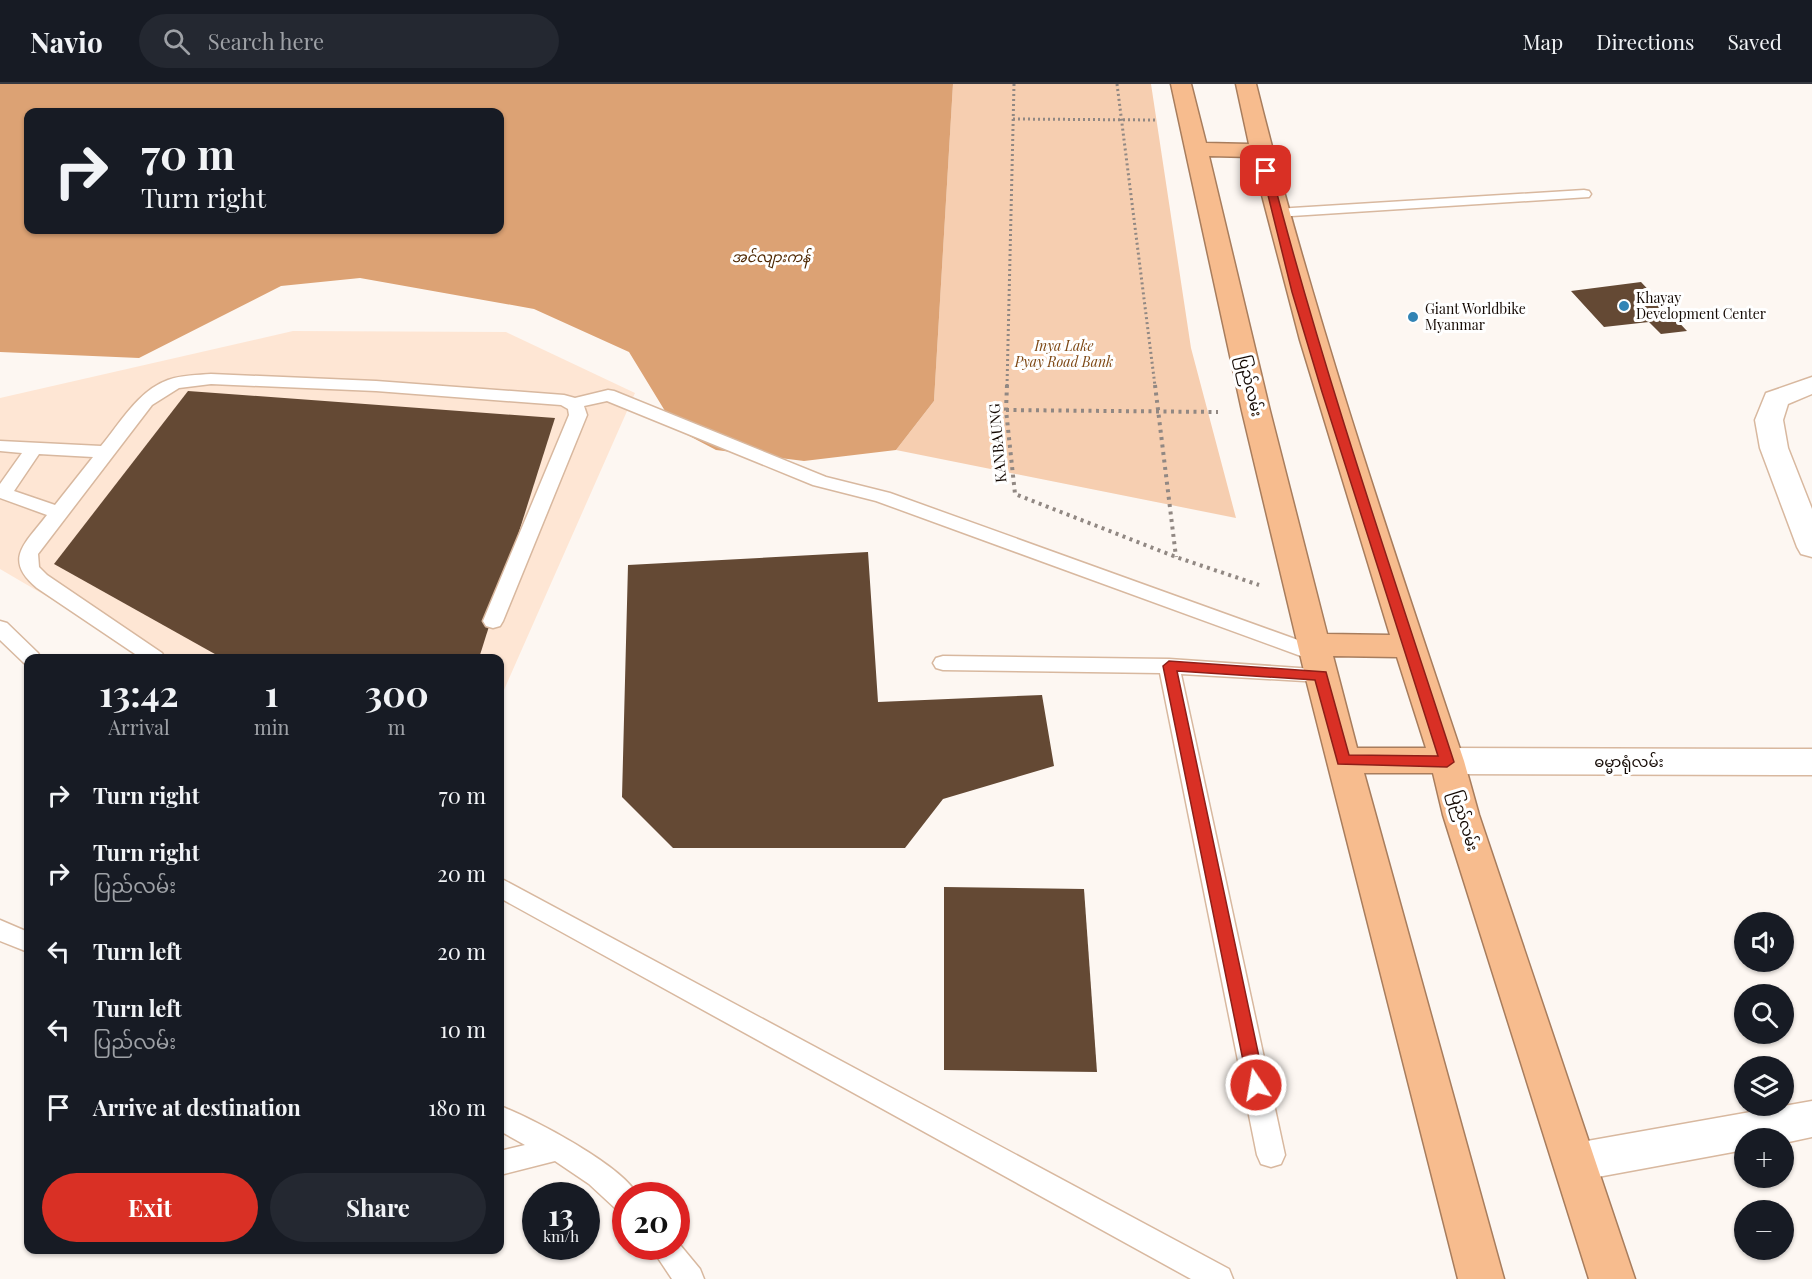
<!DOCTYPE html>
<meta charset="utf-8">
<style>
body{margin:0;font-family:"Playfair Display","Noto Sans Myanmar",serif;background:#242831;color:#f1f3f6;height:100vh;display:flex;flex-direction:column;font-size:22px;white-space:nowrap}
*{box-sizing:border-box;margin:0}
p{font-size:20px;color:#9ea1a6}
.icon{flex:none;width:33px;height:33px;fill:none;stroke:currentColor;stroke-width:2;stroke-linecap:round;stroke-linejoin:round}
.map{position:relative;flex:1;overflow:hidden}
.details{position:absolute;left:24px;top:570px;width:480px;height:600px;display:flex;flex-direction:column;background:#171b24;border-radius:12px;box-shadow:0 2px 4px #0004}
.details>*{flex:none}
.top-card{position:absolute;left:24px;top:24px;width:480px;height:126px;border-radius:12px;box-shadow:0 2px 4px #0004;background:#171b24;color:#f1f3f6;overflow:hidden}
.buttons{position:absolute;left:1734px;top:828px;display:grid;gap:12px}
.buttons a{display:grid;place-items:center;width:60px;height:60px;border-radius:50%;background:#171b24;box-shadow:0 2px 4px #0004;font-size:30px}
.speed{position:absolute;left:522px;top:1098px;display:flex;gap:12px;font-size:30px;font-weight:700;text-align:center}
.speed>*{display:grid;place-content:center;width:78px;height:78px;border-radius:50%;background:#171b24;box-shadow:0 2px 4px #0004;line-height:1}
.speed small{font-size:15px;font-weight:400}
.speed .limit{border:9px solid #d22;background:#fff;color:#111}
.pin{position:absolute;display:grid;place-items:center;width:51px;height:51px;color:#fff;margin:-26px;border-radius:12px;box-shadow:0 3px 9px #0006}
.me{position:absolute;width:66px;margin:-33px;rotate:348deg;stroke-linejoin:round;filter:drop-shadow(0 0 4px #0008)}
.turn{display:flex;align-items:center;gap:21px;height:126px;padding:0 18px;font-size:27px}
.turn .icon{width:78px;height:78px;stroke-width:2.5}
.turn b{display:block;font-size:42px;line-height:51px}
.eta{display:flex;justify-content:space-evenly;align-items:center;height:102px;text-align:center}
.eta b{font-size:36px;font-weight:700;line-height:42px}
.primary-button{display:flex;gap:12px;margin-top:auto;padding:12px 18px}
.primary-button a{flex:1;height:69px;border-radius:36px;background:#d93025;color:#fff;font-size:24px;font-weight:700;line-height:69px;text-align:center}
.primary-button a+a{background:#242831;color:#f1f3f6}
ul{padding:0;list-style:none}
li{display:flex;align-items:center;gap:18px;height:78px;padding:0 18px}
li div{flex:1}
li b{display:block;font-size:22px}
li em{font-style:normal}
header{display:flex;align-items:center;gap:36px;box-sizing:border-box;height:84px;padding:0 30px;background:#171b24;border-bottom:2px solid #363941}
header strong{font-size:28px}
nav{display:flex;gap:33px;margin-inline-start:auto;font-size:21px}
.search{width:420px;height:54px;background:#242831;display:flex;align-items:center;gap:15px;box-sizing:border-box;padding:0 21px;border-radius:33px;color:#9ea1a6;font-size:22px}
.map>svg:first-child{display:block}
.built{fill:#fee6d4}
.green{fill:#f6ceb0}
.water{fill:#dca274;fill-rule:evenodd}
.building{fill:#644934}
.lines{fill:none;stroke-linecap:round;stroke-linejoin:round}
.lane-casing{stroke:#d8b89f;stroke-width:3}
.street-casing{stroke:#d8b89f;stroke-width:3}
.highway-casing{stroke:#a87d5d;stroke-width:3}
.path-far1{stroke:#918883;stroke-width:3;stroke-dasharray:2 3;stroke-linecap:butt}
.path{stroke:#918883;stroke-width:4;stroke-dasharray:3 4.5;stroke-linecap:butt}
.lane{fill:#fff;fill-rule:evenodd}
.street{fill:#fff;fill-rule:evenodd}
.highway{fill:#f7bc8e;fill-rule:evenodd}
.route{fill:#d93025;stroke:#8d1f18;stroke-width:1.5}
.poi-dot{fill:#3284b5;stroke:#fff;stroke-width:2}
.labels{text-anchor:middle;stroke-width:6;stroke-linejoin:round;paint-order:stroke}
.far-water-label{font-size:14px;font-style:italic;fill:#4e2803;stroke:#fff}
.far-poi-label{font-size:14px;fill:#140903;stroke:#fff;text-anchor:start}
.far-park-label{font-size:14px;font-style:italic;fill:#7e4814;stroke:#fff}
.street-label{font-size:15px;fill:#140903;stroke:#fff}
</style>
<header>
<strong>Navio</strong>
<div class="search"><svg class="icon" aria-label="search" viewBox="0 0 24 24"><circle cx="10" cy="10" r="6"/><path d="M15 15l6 6"/></svg>Search here</div>
<nav><a>Map</a><a>Directions</a><a>Saved</a></nav>
</header>
<div class="map">
<svg width="1812" height="1195" viewBox="0 0 1812 1195">
<rect width="100%" height="100%" fill="#fdf7f2"/>
<polygon class="built" points="293,247 506,248 635,309 500,615 500,574 152,574 0,485 0,314"/>
<polygon class="green" points="953,0 1151,0 1191,264 1236,434 896,366 934,317"/>
<path class="water" d="M0,0h953l-19,317 -38,49 -92,11 -88,-11 -40,-21 -47,-77 -95,-43 -174,-31 -79,8 -142,72 -139,-6zM28,28h472v118h-472z"/>
<g class="building">
<polygon points="1641,198 1687,247 1661,250 1649,238 1604,243 1571,207"/>
<polygon points="188,307 555,334 479,574 222,574 54,480"/>
<polygon points="868,468 878,618 1042,611 1054,682 943,715 905,764 673,764 622,713 628,481"/>
<polygon points="944,803 1084,805 1097,988 944,986"/>
</g>
<g class="lines">
<defs>
<g id="lane">
<polygon points="1584,106 1589,107 1591,110 1589,113 1276,133 1269,129 1276,125"/>
<path d="M211,290l165,7 188,14 11,3 33,-8 6,1 212,86 64,16 433,156 3,5 -3,5 -7,2 -7,-2 -433,-158 -63,-16 -206,-84 -23,5 3,9 -84,206 -3,5 -7,2 -7,-2 -3,-5 86,-206 -1,-6 -7,-4 -185,-14 -165,-7 -32,4 -27,17 -114,149 1,13 8,8 115,78 3,5h-24l-104,-70c-35,-29 -11,-45 10,-73l-47,-17v-14l22,-31 -22,-2v-10l101,5c20,-24 37,-55 67,-66 13,-5 30,-5 43,-6zM39,370l54,3 -38,48 -41,-14z"/>
<polygon points="0,537 7,539 38,569 41,574 28,574 28,580 24,579 0,556"/>
<polygon points="943,572 1169,575 1328,586 1331,591 1328,596 1321,598 1181,590 1285,1071 1281,1080 1271,1083 1261,1080 1257,1071 1160,589 943,586 936,584 933,579 936,574"/>
<polygon points="500,794 1229,1185 1233,1195 1191,1195 500,814"/>
<polygon points="0,836 28,848 28,868 0,857"/>
<path d="M500,1022c32,12 124,60 138,90h-12v16l-10,-3 -27,-25 -34,-23 -55,14v-24l25,-6 -25,-14z"/>
<polygon points="676,1156 700,1185 704,1195 672,1195 650,1162 676,1162"/>
</g>
<g id="street">
<polygon points="1812,293 1812,310 1788,320 1783,336 1788,364 1812,425 1812,473 1801,470 1797,463 1760,364 1755,336 1766,309"/>
<polygon points="1447,664 1812,665 1812,691 1447,690 1435,686 1430,677 1435,668"/>
<polygon points="1812,1017 1812,1053 1784,1059 1784,1054 1744,1054 1744,1066 1576,1097 1561,1092 1555,1078 1561,1064 1576,1059"/>
</g>
<path id="highway" d="M1171,0h20l15,59 43,1 -13,-60h20c57,230 133,453 208,677l15,54 156,464h-46l-146,-464 -10,-42h-69l140,506h-46l-153,-604 -63,-264zM1209,72l43,1 48,183 90,295 -63,-1 -57,-223zM1333,572l64,1 29,91h-69z"/>
</defs>
<use href="#lane" class="lane-casing"/>
<use href="#street" class="street-casing"/>
<use href="#highway" class="highway-casing"/>
<g class="path-far1">
<polyline points="1117,0 1155,302"/>
<polyline points="1013,35 1156,36"/>
<polyline points="1007,302 1014,0"/>
</g>
<g class="path">
<polyline points="1007,301 1006,326 1015,410 1176,473 1259,501"/>
<polyline points="1155,301 1176,473"/>
<polyline points="1006,326 1218,328"/>
</g>
<use href="#lane" class="lane"/>
<use href="#street" class="street"/>
<use href="#highway" class="highway"/>
</g>
<path class="route" d="M1266,84l5,3c52,200 119,395 183,591l-7,5 -109,-3 -23,-84 -138,-9 88,414 -3,6 -6,2 -6,-2 -2,-6 -85,-419 6,-5 157,11 23,83 89,1 -116,-364 -30,-100 -30,-121z"/>
<g class="poi-dot">
<circle cx="1624" cy="222" r="6"/>
<circle cx="1413" cy="233" r="6"/>
</g>
<g class="labels">
<g class="far-water-label">
<text x="771" y="178">အင်လျားကန်</text>
</g>
<g class="far-poi-label">
<text x="1636" y="219">Khayay<tspan x="1636" dy="16">Development Center</tspan></text>
<text x="1425" y="230">Giant Worldbike<tspan x="1425" dy="16">Myanmar</tspan></text>
</g>
<g class="far-park-label">
<text x="1064" y="267">Inya Lake<tspan x="1064" dy="16">Pyay Road Bank</tspan></text>
</g>
<g class="street-label">
<text transform="translate(1250 302) rotate(77)" y="5">ပြည်လမ်း</text>
<text transform="translate(998 359) rotate(-95)" y="5">KANBAUNG</text>
<text x="1629" y="683">ဓမ္မာရုံလမ်း</text>
<text transform="translate(1464 737) rotate(73)" y="5">ပြည်လမ်း</text>
</g>
</g>
</svg>
<div class="buttons">
<a><svg class="icon" aria-label="sound" viewBox="0 0 24 24"><path d="M4 9h4l5-4v14l-5-4H4zM17 9q2 3 0 6"/></svg></a>
<a><svg class="icon" aria-label="search" viewBox="0 0 24 24"><circle cx="10" cy="10" r="6"/><path d="M15 15l6 6"/></svg></a>
<a><svg class="icon" aria-label="layers" viewBox="0 0 24 24"><path d="M12 4l9 5-9 5-9-5zM3 14l9 5 9-5"/></svg></a>
<a>+</a>
<a>−</a>
</div>
<div class="speed"><div>13<small>km/h</small></div><div class="limit">20</div></div>
<div class="pin" style="left:1266px;top:87px;background:#d93025"><svg class="icon" aria-label="arrive" viewBox="0 0 24 24"><path d="M6 21V4h12l-3 4 3 4H6"/></svg></div>
<svg class="me" style="left:1256px;top:1001px" viewBox="-20 -20 40 40"><circle r="17" fill="#d93025" stroke="#fff" stroke-width="3"/><path d="M0-11L8 9 0 5-8 9z" fill="#fff"/></svg>
<div class="top-card">
<div class="turn"><svg class="icon" aria-label="right" viewBox="0 0 24 24"><path d="M7 20v-9h11M14 6l5 5-5 5"/></svg><div><b>70 m</b>Turn right</div></div>
</div>
<section class="details">
<div class="eta">
<div><b>13:42</b><p>Arrival</p></div>
<div><b>1</b><p>min</p></div>
<div><b>300</b><p>m</p></div>
</div>
<ul>
<li><svg class="icon" aria-label="right" viewBox="0 0 24 24"><path d="M7 20v-9h11M14 6l5 5-5 5"/></svg><div><b>Turn right</b></div><em>70 m</em></li>
<li><svg class="icon" aria-label="right" viewBox="0 0 24 24"><path d="M7 20v-9h11M14 6l5 5-5 5"/></svg><div><b>Turn right</b><p>ပြည်လမ်း</p></div><em>20 m</em></li>
<li><svg class="icon" aria-label="left" viewBox="0 0 24 24"><path d="M17 20v-9H6M10 6l-5 5 5 5"/></svg><div><b>Turn left</b></div><em>20 m</em></li>
<li><svg class="icon" aria-label="left" viewBox="0 0 24 24"><path d="M17 20v-9H6M10 6l-5 5 5 5"/></svg><div><b>Turn left</b><p>ပြည်လမ်း</p></div><em>10 m</em></li>
<li><svg class="icon" aria-label="arrive" viewBox="0 0 24 24"><path d="M6 21V4h12l-3 4 3 4H6"/></svg><div><b>Arrive at destination</b></div><em>180 m</em></li>
</ul>
<div class="primary-button"><a>Exit</a><a>Share</a></div>
</section>
</div>
